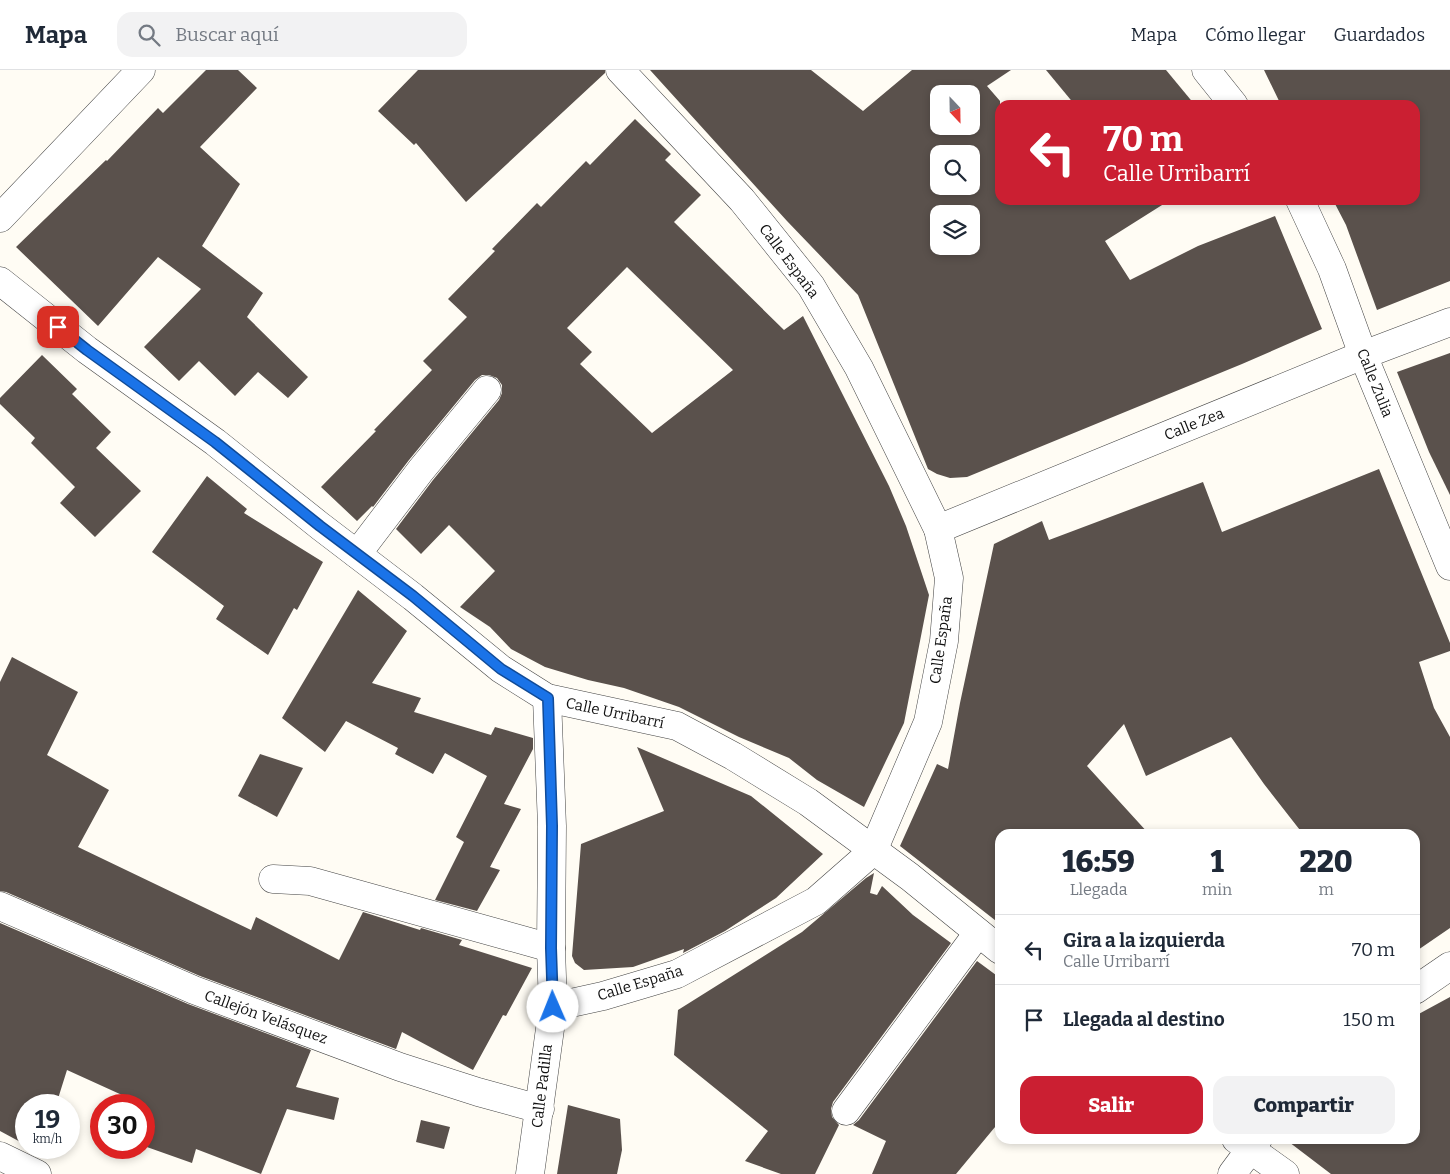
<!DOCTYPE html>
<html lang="es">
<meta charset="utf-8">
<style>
body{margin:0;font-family:Bitter,serif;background:#f2f2f3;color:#1f2937;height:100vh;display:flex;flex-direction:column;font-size:19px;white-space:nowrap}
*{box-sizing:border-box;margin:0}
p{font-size:16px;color:#747a83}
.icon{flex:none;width:28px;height:28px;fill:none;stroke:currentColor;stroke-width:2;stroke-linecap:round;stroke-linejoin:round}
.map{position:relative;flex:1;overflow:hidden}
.sheet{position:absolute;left:995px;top:759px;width:425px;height:315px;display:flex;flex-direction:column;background:#fff;border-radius:15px;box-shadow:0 2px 8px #0003}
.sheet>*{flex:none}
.hud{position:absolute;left:995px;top:30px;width:425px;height:105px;border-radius:15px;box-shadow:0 2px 8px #0003;background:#cb1f32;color:#fff;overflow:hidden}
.needle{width:32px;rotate:158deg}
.controls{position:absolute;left:930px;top:15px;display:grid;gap:10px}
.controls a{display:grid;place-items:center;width:50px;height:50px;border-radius:10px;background:#fff;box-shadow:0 2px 8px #0003;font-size:25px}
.speed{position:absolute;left:15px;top:1024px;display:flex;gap:10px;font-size:25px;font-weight:700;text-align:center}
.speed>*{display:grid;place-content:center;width:65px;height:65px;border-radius:50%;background:#fff;box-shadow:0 2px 8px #0003;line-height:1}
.speed small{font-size:12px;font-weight:400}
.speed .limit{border:8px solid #d22;background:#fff;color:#111}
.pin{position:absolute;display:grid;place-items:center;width:42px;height:42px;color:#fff;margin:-21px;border-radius:10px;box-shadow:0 2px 8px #0006}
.me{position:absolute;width:55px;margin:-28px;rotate:359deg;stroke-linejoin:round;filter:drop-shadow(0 0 4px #0008)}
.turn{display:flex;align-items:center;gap:18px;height:105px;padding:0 25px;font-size:22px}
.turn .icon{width:65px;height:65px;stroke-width:2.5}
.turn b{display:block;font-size:35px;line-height:42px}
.eta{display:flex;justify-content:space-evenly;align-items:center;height:85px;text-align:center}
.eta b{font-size:30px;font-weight:800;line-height:35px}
.button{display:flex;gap:10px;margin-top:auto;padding:10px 25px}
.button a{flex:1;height:58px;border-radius:15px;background:#cb1f32;color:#fff;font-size:20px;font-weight:800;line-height:58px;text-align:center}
.button a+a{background:#f2f2f3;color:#1f2937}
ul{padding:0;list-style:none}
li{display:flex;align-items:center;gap:15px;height:70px;padding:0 25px;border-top:1px solid #e0e1e3}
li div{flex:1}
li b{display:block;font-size:19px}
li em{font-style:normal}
header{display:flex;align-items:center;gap:30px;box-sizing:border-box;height:70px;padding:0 25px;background:#fff;border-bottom:1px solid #e0e1e3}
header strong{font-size:24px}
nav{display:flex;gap:28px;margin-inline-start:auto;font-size:18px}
.search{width:350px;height:45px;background:#f2f2f3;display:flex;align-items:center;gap:12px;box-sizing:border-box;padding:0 18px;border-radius:15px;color:#747a83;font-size:19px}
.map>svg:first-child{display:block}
.building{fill:#5a514c;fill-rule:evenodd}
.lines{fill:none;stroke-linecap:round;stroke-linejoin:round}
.minor-casing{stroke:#444;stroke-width:29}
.minor{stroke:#fff;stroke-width:28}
.route-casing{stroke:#114b97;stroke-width:12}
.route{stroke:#1a73e8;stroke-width:9}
.labels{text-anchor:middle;stroke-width:5;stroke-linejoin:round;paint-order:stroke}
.street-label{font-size:15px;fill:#111;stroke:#fff}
</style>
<header>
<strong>Mapa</strong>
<div class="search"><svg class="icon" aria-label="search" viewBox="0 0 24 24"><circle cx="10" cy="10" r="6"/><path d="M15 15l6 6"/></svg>Buscar aquí</div>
<nav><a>Mapa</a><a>Cómo llegar</a><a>Guardados</a></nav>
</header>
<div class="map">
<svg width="1450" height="1104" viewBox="0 0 1450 1104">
<rect width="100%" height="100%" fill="#fffcf4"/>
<g class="building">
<polygon points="206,0 238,0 257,18 200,77 240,114 202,176 263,223 247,247 308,307 288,328 258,302 235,326 199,291 179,311 144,277 201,219 158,187 98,256 16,177 106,90 107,91 158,38 163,43"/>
<polygon points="418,0 605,0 605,3 466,132 416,73 414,75 378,41"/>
<path d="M650,0h161l52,41 49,-41h99l-24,16 13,15v99h170l-65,41 25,39 68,-34 77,-30 47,113 -80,35 -275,113 -17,1 -13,-4 -9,-5 -70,-174 -71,-74zM939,24h32v32h-32zM939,84h32v32h-32zM939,144h32v32h-32z"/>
<polygon points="1046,0 1166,0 1195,35 1075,35"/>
<polygon points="1264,0 1450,0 1450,211 1377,240 1346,155 1333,130 1415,130 1415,35 1281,35"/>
<path d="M635,49l36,35 -6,6 36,35 -27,27 110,108 19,-14 86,170 17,40 23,69 -25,128 -40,84 -47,-27 -28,-22 -50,-21 -60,-30 -55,-19 -36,-8 -43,-13 -34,-18 -21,-22 -30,-20 35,-36 -46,-46 -28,29 -25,-25 37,-49 66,-80 3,-7v-8l-5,-7 -8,-3h-7l-7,5 -66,80 -36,47 -1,-1 -15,15 -36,-34 55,-56 -2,-1 58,-60 -9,-9 44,-44 -19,-18 47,-48 -3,-2 45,-46 4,4 45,-46 4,4zM627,197l106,103 -81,63 -72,-69 12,-12 -25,-24z"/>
<polygon points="1450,283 1450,425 1429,382 1397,302"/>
<polygon points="42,285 77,319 72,324 111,362 96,378 141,421 95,467 60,433 75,417 31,373 35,368 0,334 0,328"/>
<polygon points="1379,399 1450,573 1450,581 1419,592 1434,638 1450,667 1450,858 1415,882 1415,764 1303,764 1264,714 1231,667 1146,706 1124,654 1087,696 1149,764 1000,764 1000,854 900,776 937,694 948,699 960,633 994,474 1042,451 1049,470 1203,412 1222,462"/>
<polygon points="207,406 247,439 244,443 323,492 297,540 294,538 268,585 216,549 224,536 152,482"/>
<polygon points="358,520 407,561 372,613 421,628 414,642 491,665 495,657 533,668 533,679 504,734 521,739 490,797 500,800 477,841 435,830 464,772 456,767 487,706 445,683 433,704 395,684 398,678 346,651 325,682 282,648"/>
<polygon points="12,587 78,622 47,685 109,720 78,777 251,860 256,847 339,890 363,842 420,860 421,858 462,870 459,875 532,898 506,946 503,945 473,1000 402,962 396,979 200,906 6,822 0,821 0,612"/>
<polygon points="637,677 751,726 823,784 776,828 725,861 683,883 684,879 633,897 584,900 575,893 572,886 581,774 664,741"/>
<polygon points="260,684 303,698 277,747 238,726"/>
<polygon points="874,803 870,823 877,825 882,816 913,845 951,873 833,1032 831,1039 832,1047 839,1055 815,1104 781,1104 745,1091 768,1061 674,985 678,940 802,862 866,808"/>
<polygon points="0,853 188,934 311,980 296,1017 339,1028 334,1050 287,1039 261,1104 196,1079 192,1093 144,1076 144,1035 67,1000 56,1035 26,1035 26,1075 0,1061"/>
<polygon points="977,891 1000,908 1000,1051 956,1104 872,1104 886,1071 853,1055 859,1050"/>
<polygon points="1450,927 1450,1104 1331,1104 1285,1069 1415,1069 1415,946"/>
<polygon points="568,1035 620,1049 622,1080 617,1104 557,1104"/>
<polygon points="421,1050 450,1057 444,1079 416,1072"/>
</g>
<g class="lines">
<defs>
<g id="minor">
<polyline points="1206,0 1234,35"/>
<polyline points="1300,130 1332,199 1363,285 1450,496"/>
<polyline points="0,148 141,0"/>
<polyline points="0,211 87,280 215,372 320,456 413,527 501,599 547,628 677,656 733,686 808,732 910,807 1000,880"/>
<polyline points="938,459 1363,285 1450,252"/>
<polyline points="357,484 421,400 487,320"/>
<polyline points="273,809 310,811 551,878"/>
<polyline points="0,836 194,920 400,997 478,1022 540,1039"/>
<polyline points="1415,920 1450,896"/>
<polyline points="553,937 603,926 677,904 816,831 873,781 928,652 944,571 949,508 938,459 859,298 811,216 742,130 620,0"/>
<polyline points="846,1041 978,863"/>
<polyline points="1236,1069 1285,1104"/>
<polyline points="0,1086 37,1104"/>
<polyline points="530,1104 553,937 551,878 552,756 547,628"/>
<polyline points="1232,1104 1258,1069"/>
</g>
</defs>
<use href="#minor" class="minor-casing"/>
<use href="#minor" class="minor"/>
</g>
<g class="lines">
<defs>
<polyline id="route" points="58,257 87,280 215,372 320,456 413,526 501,599 548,628 552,756 551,878 553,937"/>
</defs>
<use href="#route" class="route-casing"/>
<use href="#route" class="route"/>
</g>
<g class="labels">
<g class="street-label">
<text transform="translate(789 191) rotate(53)" y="5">Calle España</text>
<text transform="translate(1375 313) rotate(68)" y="5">Calle Zulia</text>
<text transform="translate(1194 354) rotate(-22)" y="5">Calle Zea</text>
<text transform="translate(941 570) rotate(-82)" y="5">Calle España</text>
<text transform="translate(615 643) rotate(12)" y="5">Calle Urribarrí</text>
<text transform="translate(640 913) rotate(-17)" y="5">Calle España</text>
<text transform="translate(266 947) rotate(20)" y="5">Callejón Velásquez</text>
<text transform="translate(542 1016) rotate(-83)" y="5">Calle Padilla</text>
</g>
</g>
</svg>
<div class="controls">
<a><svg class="needle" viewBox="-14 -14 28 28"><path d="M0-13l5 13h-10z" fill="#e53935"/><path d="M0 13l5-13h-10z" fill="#747a83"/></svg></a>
<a><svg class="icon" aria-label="search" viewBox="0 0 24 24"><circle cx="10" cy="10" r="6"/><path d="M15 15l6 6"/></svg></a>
<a><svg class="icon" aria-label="layers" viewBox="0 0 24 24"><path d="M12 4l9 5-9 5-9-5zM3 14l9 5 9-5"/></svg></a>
</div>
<div class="speed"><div>19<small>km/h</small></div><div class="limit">30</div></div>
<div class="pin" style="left:58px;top:257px;background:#d93025"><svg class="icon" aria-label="arrive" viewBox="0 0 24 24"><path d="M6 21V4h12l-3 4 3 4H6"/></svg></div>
<svg class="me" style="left:553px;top:937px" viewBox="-20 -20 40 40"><circle r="19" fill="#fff"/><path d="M0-13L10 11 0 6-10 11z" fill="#1a73e8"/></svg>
<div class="hud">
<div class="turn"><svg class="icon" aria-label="left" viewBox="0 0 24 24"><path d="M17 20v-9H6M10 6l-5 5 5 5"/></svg><div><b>70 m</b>Calle Urribarrí</div></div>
</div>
<section class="sheet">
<div class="eta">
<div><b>16:59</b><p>Llegada</p></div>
<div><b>1</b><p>min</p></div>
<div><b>220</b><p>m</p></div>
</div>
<ul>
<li><svg class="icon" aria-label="left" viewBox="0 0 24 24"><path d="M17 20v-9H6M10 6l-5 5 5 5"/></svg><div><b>Gira a la izquierda</b><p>Calle Urribarrí</p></div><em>70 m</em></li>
<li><svg class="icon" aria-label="arrive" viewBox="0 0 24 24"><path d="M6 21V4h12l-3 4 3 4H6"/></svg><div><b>Llegada al destino</b></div><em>150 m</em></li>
</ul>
<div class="button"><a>Salir</a><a>Compartir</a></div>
</section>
</div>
